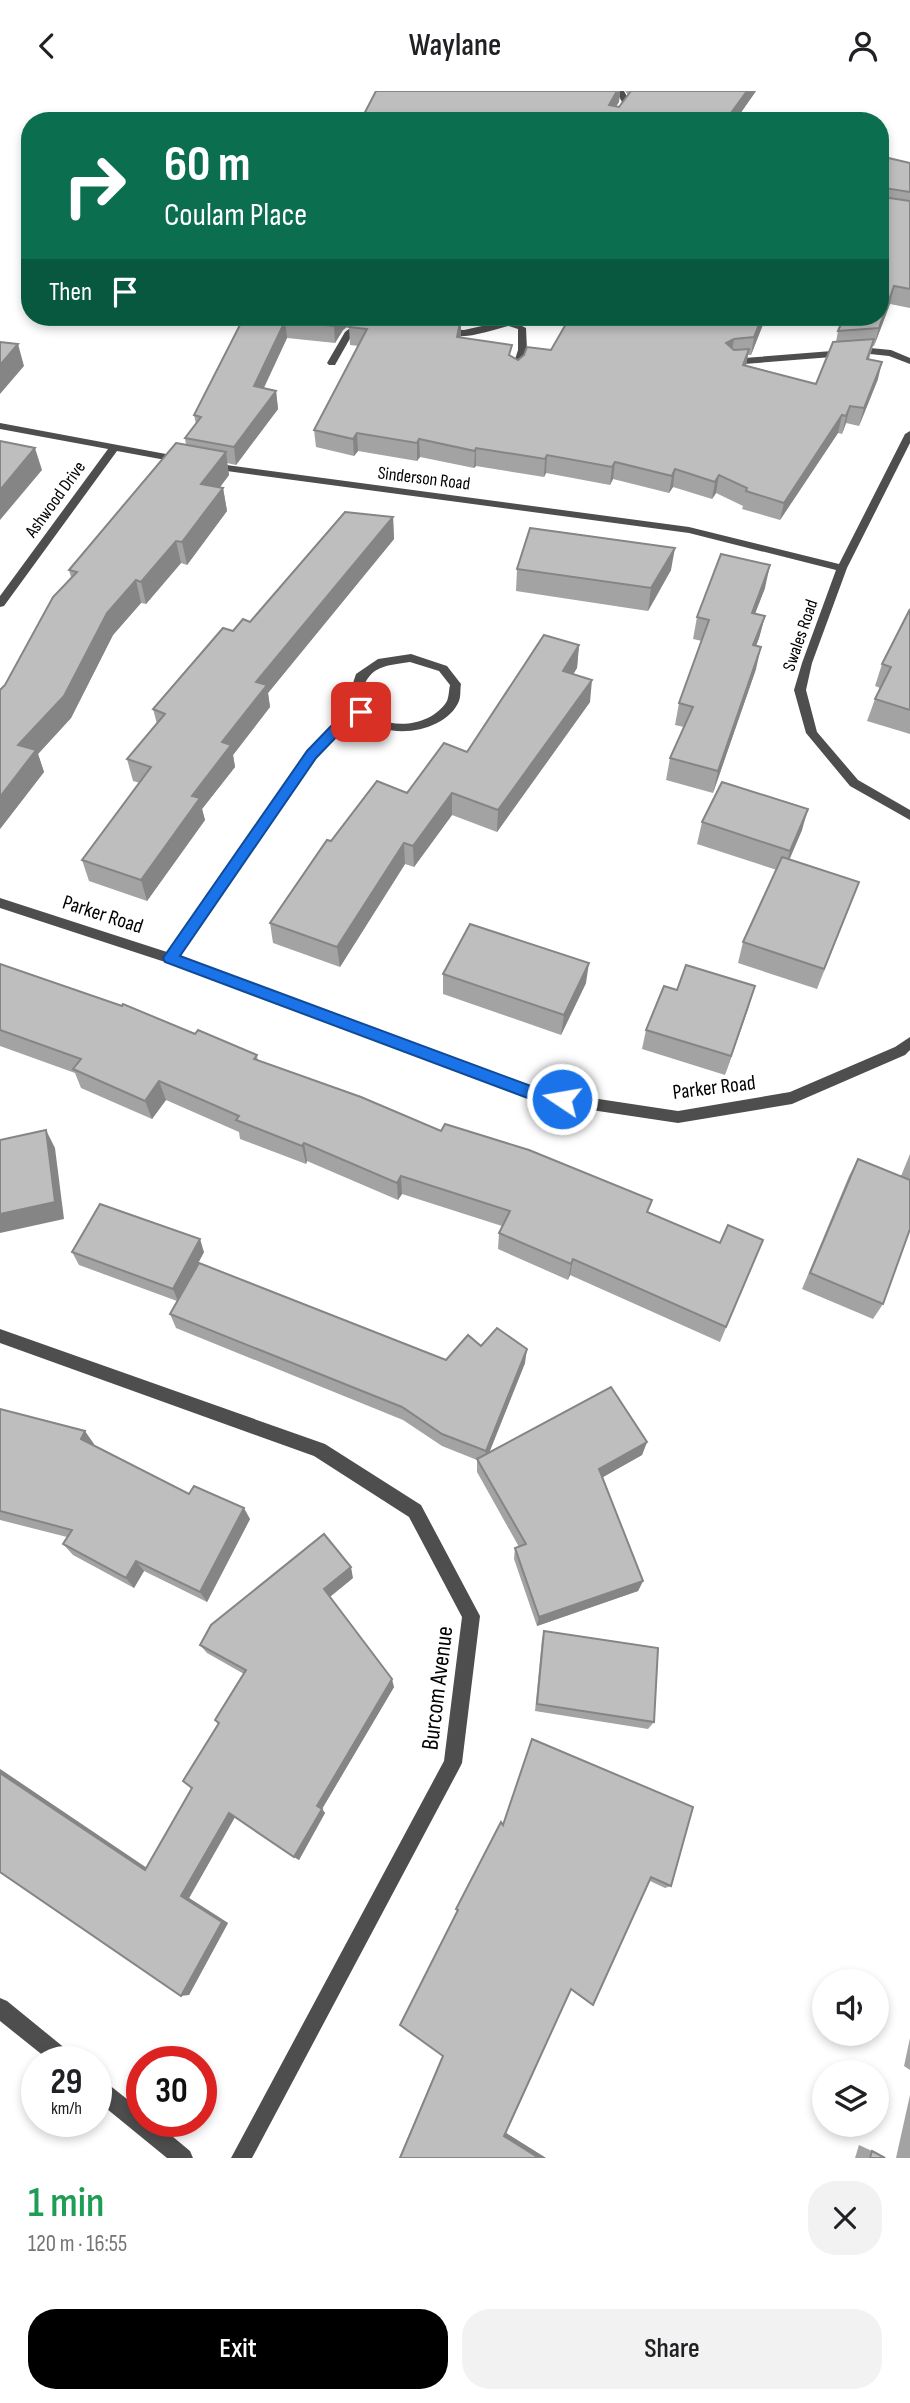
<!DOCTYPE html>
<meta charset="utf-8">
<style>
body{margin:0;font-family:"Sofia Sans Condensed",sans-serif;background:#f2f2f2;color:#202124;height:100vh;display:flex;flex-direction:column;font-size:26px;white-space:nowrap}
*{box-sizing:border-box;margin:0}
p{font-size:23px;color:#757577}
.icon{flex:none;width:38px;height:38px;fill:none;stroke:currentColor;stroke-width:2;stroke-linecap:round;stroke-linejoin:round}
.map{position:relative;height:2067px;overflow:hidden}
.drawer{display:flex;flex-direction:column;background:#fff;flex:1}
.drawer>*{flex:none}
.guide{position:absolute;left:21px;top:21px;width:868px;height:214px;border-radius:28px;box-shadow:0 4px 10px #0003;background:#0b6e4f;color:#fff;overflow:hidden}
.fabs{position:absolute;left:812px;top:1878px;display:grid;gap:14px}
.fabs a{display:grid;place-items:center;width:77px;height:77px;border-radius:50%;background:#fff;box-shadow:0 4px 10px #0003;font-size:35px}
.speed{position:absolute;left:21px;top:1955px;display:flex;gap:14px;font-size:35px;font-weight:700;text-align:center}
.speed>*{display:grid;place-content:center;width:91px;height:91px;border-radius:50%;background:#fff;box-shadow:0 4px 10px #0003;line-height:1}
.speed small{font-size:18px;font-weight:400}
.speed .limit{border:10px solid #d22;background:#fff;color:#111}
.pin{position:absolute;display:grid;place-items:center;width:60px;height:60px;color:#fff;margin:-30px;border-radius:14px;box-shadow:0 4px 10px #0006}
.me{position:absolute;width:77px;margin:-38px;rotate:282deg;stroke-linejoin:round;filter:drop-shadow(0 0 5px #0008)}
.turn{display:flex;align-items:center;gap:24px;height:147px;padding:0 28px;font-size:32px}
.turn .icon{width:91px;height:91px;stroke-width:2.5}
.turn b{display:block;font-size:49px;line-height:60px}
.then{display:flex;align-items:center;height:66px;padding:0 28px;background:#0003;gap:14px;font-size:26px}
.round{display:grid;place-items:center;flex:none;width:74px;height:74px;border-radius:28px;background:#f2f2f2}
.summary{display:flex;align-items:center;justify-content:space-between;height:119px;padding:0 28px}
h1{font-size:42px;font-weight:600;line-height:52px;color:#1e9e55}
.button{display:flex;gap:14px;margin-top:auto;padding:14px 28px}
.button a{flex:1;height:80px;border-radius:28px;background:#000;color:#fff;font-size:28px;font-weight:600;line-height:80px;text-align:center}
.button a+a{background:#f2f2f2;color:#202124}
header{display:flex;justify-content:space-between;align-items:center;height:91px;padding:0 28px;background:#fff;font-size:32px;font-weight:600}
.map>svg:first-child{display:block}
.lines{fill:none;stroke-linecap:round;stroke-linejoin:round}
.service{fill:#4e4e4e;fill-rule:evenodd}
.minor{fill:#4e4e4e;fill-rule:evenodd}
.wall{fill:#a3a3a3}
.shaded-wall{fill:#858585}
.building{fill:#bebebe;stroke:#858585;stroke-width:2}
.route{fill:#1a73e8;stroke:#114b97;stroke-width:2}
.labels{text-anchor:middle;stroke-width:5;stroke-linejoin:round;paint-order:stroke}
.far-street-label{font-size:18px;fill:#000;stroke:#fff}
.street-label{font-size:21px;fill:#000;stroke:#fff}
.near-street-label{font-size:24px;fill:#000;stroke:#fff}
</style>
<header><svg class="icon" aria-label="back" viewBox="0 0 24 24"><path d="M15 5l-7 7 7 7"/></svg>Waylane<svg class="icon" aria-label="person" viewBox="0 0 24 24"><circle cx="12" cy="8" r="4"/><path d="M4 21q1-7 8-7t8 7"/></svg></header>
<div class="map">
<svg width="910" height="2067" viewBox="0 0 910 2067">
<rect width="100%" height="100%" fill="#fff"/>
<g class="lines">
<g class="service">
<polygon points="362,228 366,231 352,244 335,274 329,274 327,272 345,241"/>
<polygon points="506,230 512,230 526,237 527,259 521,281 516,284 511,281 518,259 518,238 506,234"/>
<polygon points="870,257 891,259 910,267 910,273 889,265 870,263 731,274 726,271 731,268"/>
</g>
<g class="minor">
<polygon points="616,0 624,0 630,11 618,30 610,30 622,11"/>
<path d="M509,229l3,1v4c-20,5 -53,18 -71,7l4,-3 19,1z"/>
<polygon points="0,332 182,366 187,369 182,372 117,360 4,515 0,516 0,505 108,358 0,338"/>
<polygon points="910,340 910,352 847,477 812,572 806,599 817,641 858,689 910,719 910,729 850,695 806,642 794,599 802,572 836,479 689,442 212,378 207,375 212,372 689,436 839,473 905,343"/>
<path d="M411,563l36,12 14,18c-1,5 0,12 -2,17 -13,32 -74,41 -96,15l-23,16 -25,25 -137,199 361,134 139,21 112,-19 105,-45 15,-10v13l-5,5 -113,49 -114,19 -140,-21 -373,-140 -165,-54v-10l167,54 140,-201 25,-25 25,-17 -9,-11 8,-24 22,-15zM410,571l29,9 11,14c-1,4 -1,11 -3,16 -13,22 -48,29 -69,17 -7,-4 -13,-14 -18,-21 8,-30 21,-31 50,-35z"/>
<polygon points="0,1238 325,1353 421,1414 480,1525 462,1672 459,1678 252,2067 231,2067 444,1670 462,1526 409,1426 314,1365 0,1252"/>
<polygon points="0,1907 7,1910 72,1963 75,1970 50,1970 0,1930"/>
<polygon points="96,1986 103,1989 142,2020 142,2030 154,2030 190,2060 193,2067 167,2067 96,2009"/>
</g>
</g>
<g class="wall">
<polygon points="376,0 620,0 619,11 616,15 619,16 628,4 625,0 756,0 735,30 364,30 364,23"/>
<polygon points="880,65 910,72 910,217 890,213 874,255 873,255 869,268 878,288 859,335 846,332 842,343 838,342 780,429 742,418 743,415 716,402 712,408 673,396 669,402 613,388 610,394 546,382 544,386 476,375 474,377 420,366 417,370 358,360 354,365 316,356 314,339 359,255 350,254 349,236 355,230 343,239 335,252 287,247 264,297 276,300 278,318 236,374 227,372 229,384 220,396 223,397 227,420 187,474 181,472 146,513 141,512 113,544 71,627 38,663 44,681 0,738 0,599 5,594 71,486 69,479 186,354 185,347 196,333 194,324 244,226 465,226 463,234 461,234 461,246 518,269 551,259 570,226 766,226 751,264 748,264 746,274 816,293 836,251 838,240 843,228 831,226 880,226"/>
<polygon points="393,426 394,448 268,602 270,616 233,664 235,676 202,718 205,729 147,810 89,790 82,769 140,692 133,690 127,668 157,633 153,618 233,540 250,531"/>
<polygon points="517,478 671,479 648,520 516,500"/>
<polygon points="765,497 755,522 765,525 759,547 756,555 756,578 713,702 666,689 670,667 684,636 675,634 679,612 702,550 693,548 697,526"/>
<polygon points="910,518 910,643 867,630 875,608 880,597 875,595 882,573"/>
<polygon points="579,554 577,577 573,583 590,611 497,741 452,724 414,776 405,773 340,876 273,852 270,832 331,750 467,661"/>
<polygon points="702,731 802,739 789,769 851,812 817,898 738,872 743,851 777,779 697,753"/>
<polygon points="0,873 257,964 258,970 441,1040 720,1152 763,1149 720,1251 570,1184 568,1189 498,1158 499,1142 502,1135 402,1103 398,1109 307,1070 306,1073 240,1048 239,1041 166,1009 152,1028 81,997 75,982 0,955"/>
<polygon points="443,883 586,892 561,944 443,903"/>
<polygon points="749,915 725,984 642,958 646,939"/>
<polygon points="910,1063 910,1138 883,1213 873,1228 802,1198 849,1085 858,1068 901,1085"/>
<polygon points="72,1161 204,1161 195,1178 446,1269 481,1255 525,1272 489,1362 647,1351 642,1364 603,1386 643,1490 638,1500 537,1535 514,1468 515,1457 519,1456 477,1381 477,1369 442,1355 403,1329 176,1237 170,1223 177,1210 79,1174"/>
<polygon points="0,1318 94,1353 94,1355 189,1403 250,1428 207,1511 144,1480 134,1497 73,1464 63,1453 67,1446 0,1429"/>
<polygon points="353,1487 330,1506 394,1596 322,1718 325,1722 299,1769 235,1726 189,1807 228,1832 189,1904 0,1678 147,1777 192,1697 218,1633 215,1629 244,1583 207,1562 200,1554"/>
<polygon points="544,1540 654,1631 648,1638 535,1620 542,1548"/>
<polygon points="532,1648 671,1795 665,1797 650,1790 593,1914 589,1912 571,1899 506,2042 546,2067 399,2067 443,1964 457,1820 456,1818 503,1734"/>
<polygon points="910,1947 910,1979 904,1975"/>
<polygon points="910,2004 910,2067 896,2067"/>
<polygon points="859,2054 872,2060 885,2067 855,2067"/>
</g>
<g class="shaded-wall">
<polygon points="617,0 620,0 619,11 607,30 609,14"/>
<polygon points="747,0 756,0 735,30 726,30"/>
<polygon points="894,195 890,213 874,255 879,237"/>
<polygon points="340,226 360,226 343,239 335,252 334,235"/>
<polygon points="762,226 766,226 751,264 754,246"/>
<polygon points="461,227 461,245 457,264 457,246"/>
<polygon points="285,230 287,247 256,313 254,295"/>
<polygon points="734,248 731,265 726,252"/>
<polygon points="18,253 24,275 0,303 0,274"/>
<polygon points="749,258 746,275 743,274"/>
<polygon points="882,271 878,288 859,335 864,317"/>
<polygon points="276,300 278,318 236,374 234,356"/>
<polygon points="850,315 846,332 842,343 846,325"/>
<polygon points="842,324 838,342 780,429 784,412"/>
<polygon points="357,342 358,360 354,365 353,348"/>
<polygon points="419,348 420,366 417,370 417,352"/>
<polygon points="35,357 42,379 0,429 0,399"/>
<polygon points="476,357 476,375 474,377 475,360"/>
<polygon points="226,361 229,384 205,416 201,393"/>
<polygon points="547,364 546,382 544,386 545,368"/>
<polygon points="615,371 613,388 610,394 612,376"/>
<polygon points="675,378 673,396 669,402 672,385"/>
<polygon points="719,384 716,402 712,408 715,391"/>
<polygon points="223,397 227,420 187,474 182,451"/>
<polygon points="393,426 394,448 268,602 270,616 233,664 235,676 202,718 205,729 147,810 141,789 192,705 256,591"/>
<polygon points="176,450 181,472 146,513 141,491"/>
<polygon points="675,457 671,479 648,520 651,497"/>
<polygon points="770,474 765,497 747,544 752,522"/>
<polygon points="136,489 141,512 113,544 71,627 38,663 44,681 0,738 0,706 18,654 107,522"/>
<polygon points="765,525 759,547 748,576 753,554"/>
<polygon points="579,554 577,577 562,602 563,580"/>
<polygon points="761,556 756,578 713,702 718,680"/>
<polygon points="592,589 590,611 497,741 498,719"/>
<polygon points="452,702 452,724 414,776 413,755"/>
<polygon points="808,718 802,739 784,781 790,760"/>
<polygon points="404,752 405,773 340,876 337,856"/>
<polygon points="589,872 586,892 561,944 564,924"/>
<polygon points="755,895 749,915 725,984 731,965"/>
<polygon points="159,990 166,1009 152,1028 145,1010"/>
<polygon points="46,1039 55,1057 64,1128 0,1142 0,1123"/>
<polygon points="304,1052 307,1070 306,1073 302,1055"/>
<polygon points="401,1085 402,1103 398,1109 397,1092"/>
<polygon points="200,1148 204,1161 178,1210 173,1198"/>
<polygon points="573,1168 570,1184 568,1189 571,1173"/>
<polygon points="527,1258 525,1272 485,1372 486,1360"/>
<polygon points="85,1340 94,1353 91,1361 81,1348"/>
<polygon points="647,1351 642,1364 596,1390 599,1378"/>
<polygon points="244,1417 250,1428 207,1511 200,1501"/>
<polygon points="136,1470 144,1480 134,1497 126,1487"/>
<polygon points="351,1476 353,1487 327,1508 324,1498"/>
<polygon points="643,1490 638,1500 537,1535 539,1526"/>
<polygon points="392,1588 394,1596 322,1718 325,1722 299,1769 294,1766 317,1715"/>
<polygon points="0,1678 154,1782 145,1779 0,1682"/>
<polygon points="229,1722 235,1726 189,1807 228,1832 189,1904 181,1905 181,1805"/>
<polygon points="503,2040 546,2067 539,2067 504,2045"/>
</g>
<g class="building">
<polygon points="376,0 617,0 609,14 619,16 631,0 747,0 726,29 728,30 390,30 393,25 364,23"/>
<polygon points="880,65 910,72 910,101 885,97 882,106 910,110 910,198 894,195 879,237 838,240 844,226 880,226"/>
<polygon points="244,226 340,226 334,235 285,230 254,295 276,300 234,356 185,347 201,326 194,324"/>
<polygon points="359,226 461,227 457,246 512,254 509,264 518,269 524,264 527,256 551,259 570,226 762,226 754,246 734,248 726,252 734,259 749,258 743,274 816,293 833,251 874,248 867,268 882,271 864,317 850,315 846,325 842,324 784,412 746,400 747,397 719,384 715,391 675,378 672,385 615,371 612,376 547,364 545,368 476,357 475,360 419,348 417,352 357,342 353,348 314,339 367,238 349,236"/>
<polygon points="0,251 18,253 0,274"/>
<polygon points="0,350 35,357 0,399"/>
<polygon points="176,352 226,361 201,393 223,397 182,451 176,450 141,491 136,489 107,522 64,605 18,654 36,659 0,706 0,599 5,594 53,506 77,481 69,479"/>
<polygon points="345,421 393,426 256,591 267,594 222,651 231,654 192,705 200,707 141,789 82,769 151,676 127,668 165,623 153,618 223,537 233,540 243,528 250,531"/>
<polygon points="530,437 675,457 651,497 517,478"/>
<polygon points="721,463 770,474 752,522 765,525 753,554 761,556 718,680 670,667 693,616 679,612 709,529 697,526"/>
<polygon points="910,518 910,619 875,608 891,576 882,573"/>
<polygon points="544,544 579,554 563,580 592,589 498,719 452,702 413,755 404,752 337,856 270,832 327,749 331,750 377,690 407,702 444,652 467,661"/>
<polygon points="722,691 808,718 790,760 702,731"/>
<polygon points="782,766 859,791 824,878 743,851"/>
<polygon points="470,833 589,872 564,924 443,883"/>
<polygon points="0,873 122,915 123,913 195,943 198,939 257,964 254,968 361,1006 441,1040 445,1033 529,1059 652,1109 647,1121 720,1152 728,1134 763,1149 726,1236 573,1168 571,1173 499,1142 510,1120 401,1085 397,1092 304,1052 302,1055 236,1029 239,1025 159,990 145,1010 73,978 81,968 0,939"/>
<polygon points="686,874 755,895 731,965 646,939 664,895 677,899"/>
<polygon points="46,1039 55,1111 0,1123 0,1049"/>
<polygon points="858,1068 910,1089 910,1138 883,1213 810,1182"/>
<polygon points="100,1113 200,1148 173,1198 72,1161"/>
<polygon points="199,1172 446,1269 468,1244 481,1255 497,1237 527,1258 486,1360 442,1343 402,1316 170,1223"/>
<polygon points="611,1296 647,1351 599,1378 643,1490 539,1526 515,1457 526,1453 477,1368"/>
<polygon points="0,1318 85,1340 81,1348 189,1403 194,1395 244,1417 200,1501 136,1470 126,1487 63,1453 72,1439 0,1420"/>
<polygon points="324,1443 351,1476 324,1498 392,1588 317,1715 322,1718 294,1766 229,1722 181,1805 222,1831 181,1905 0,1781 0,1682 145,1779 192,1697 183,1690 219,1632 215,1629 246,1579 200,1554 211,1534"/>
<polygon points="544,1540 658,1557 654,1631 537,1613"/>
<polygon points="532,1648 693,1716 671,1795 651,1786 593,1914 571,1898 504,2045 539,2067 400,2067 443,1965 400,1934 458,1819 456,1818 501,1731 503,1734"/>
<polygon points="872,2060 885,2067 870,2067"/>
</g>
<polygon class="route" points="361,617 368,621 366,624 341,641 316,667 180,865 539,998 567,1004 567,1013 562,1015 533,1009 165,871 163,867 307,660 331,635"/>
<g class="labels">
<g class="far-street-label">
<text transform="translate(424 387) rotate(7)" y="6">Sinderson Road</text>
<text transform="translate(55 408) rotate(-54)" y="6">Ashwood Drive</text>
<text transform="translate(800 544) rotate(-71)" y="6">Swales Road</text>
</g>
<g class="street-label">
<text transform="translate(103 823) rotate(18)" y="7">Parker Road</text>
<text transform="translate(714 996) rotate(-7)" y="7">Parker Road</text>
</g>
<g class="near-street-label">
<text transform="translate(437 1597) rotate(-83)" y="8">Burcom Avenue</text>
</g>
</g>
</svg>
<div class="fabs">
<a><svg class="icon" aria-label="sound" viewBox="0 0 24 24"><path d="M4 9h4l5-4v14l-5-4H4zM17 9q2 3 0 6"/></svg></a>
<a><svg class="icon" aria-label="layers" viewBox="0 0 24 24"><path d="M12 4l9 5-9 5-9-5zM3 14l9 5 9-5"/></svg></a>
</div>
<div class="speed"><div>29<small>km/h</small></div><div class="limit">30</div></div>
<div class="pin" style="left:361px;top:621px;background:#d93025"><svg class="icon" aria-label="arrive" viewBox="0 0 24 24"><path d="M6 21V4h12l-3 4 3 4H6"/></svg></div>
<svg class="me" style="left:562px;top:1008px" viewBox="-20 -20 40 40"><circle r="17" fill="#1a73e8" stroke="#fff" stroke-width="3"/><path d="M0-11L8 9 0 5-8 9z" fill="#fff"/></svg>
<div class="guide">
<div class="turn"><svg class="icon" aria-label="right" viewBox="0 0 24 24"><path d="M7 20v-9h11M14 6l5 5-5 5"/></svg><div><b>60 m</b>Coulam Place</div></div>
<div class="then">Then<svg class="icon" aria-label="arrive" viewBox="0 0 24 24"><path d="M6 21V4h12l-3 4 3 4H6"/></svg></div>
</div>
</div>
<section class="drawer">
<div class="summary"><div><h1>1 min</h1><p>120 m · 16:55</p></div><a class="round"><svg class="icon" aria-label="close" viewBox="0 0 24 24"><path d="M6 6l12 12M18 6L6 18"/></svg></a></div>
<div class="button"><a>Exit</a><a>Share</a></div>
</section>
